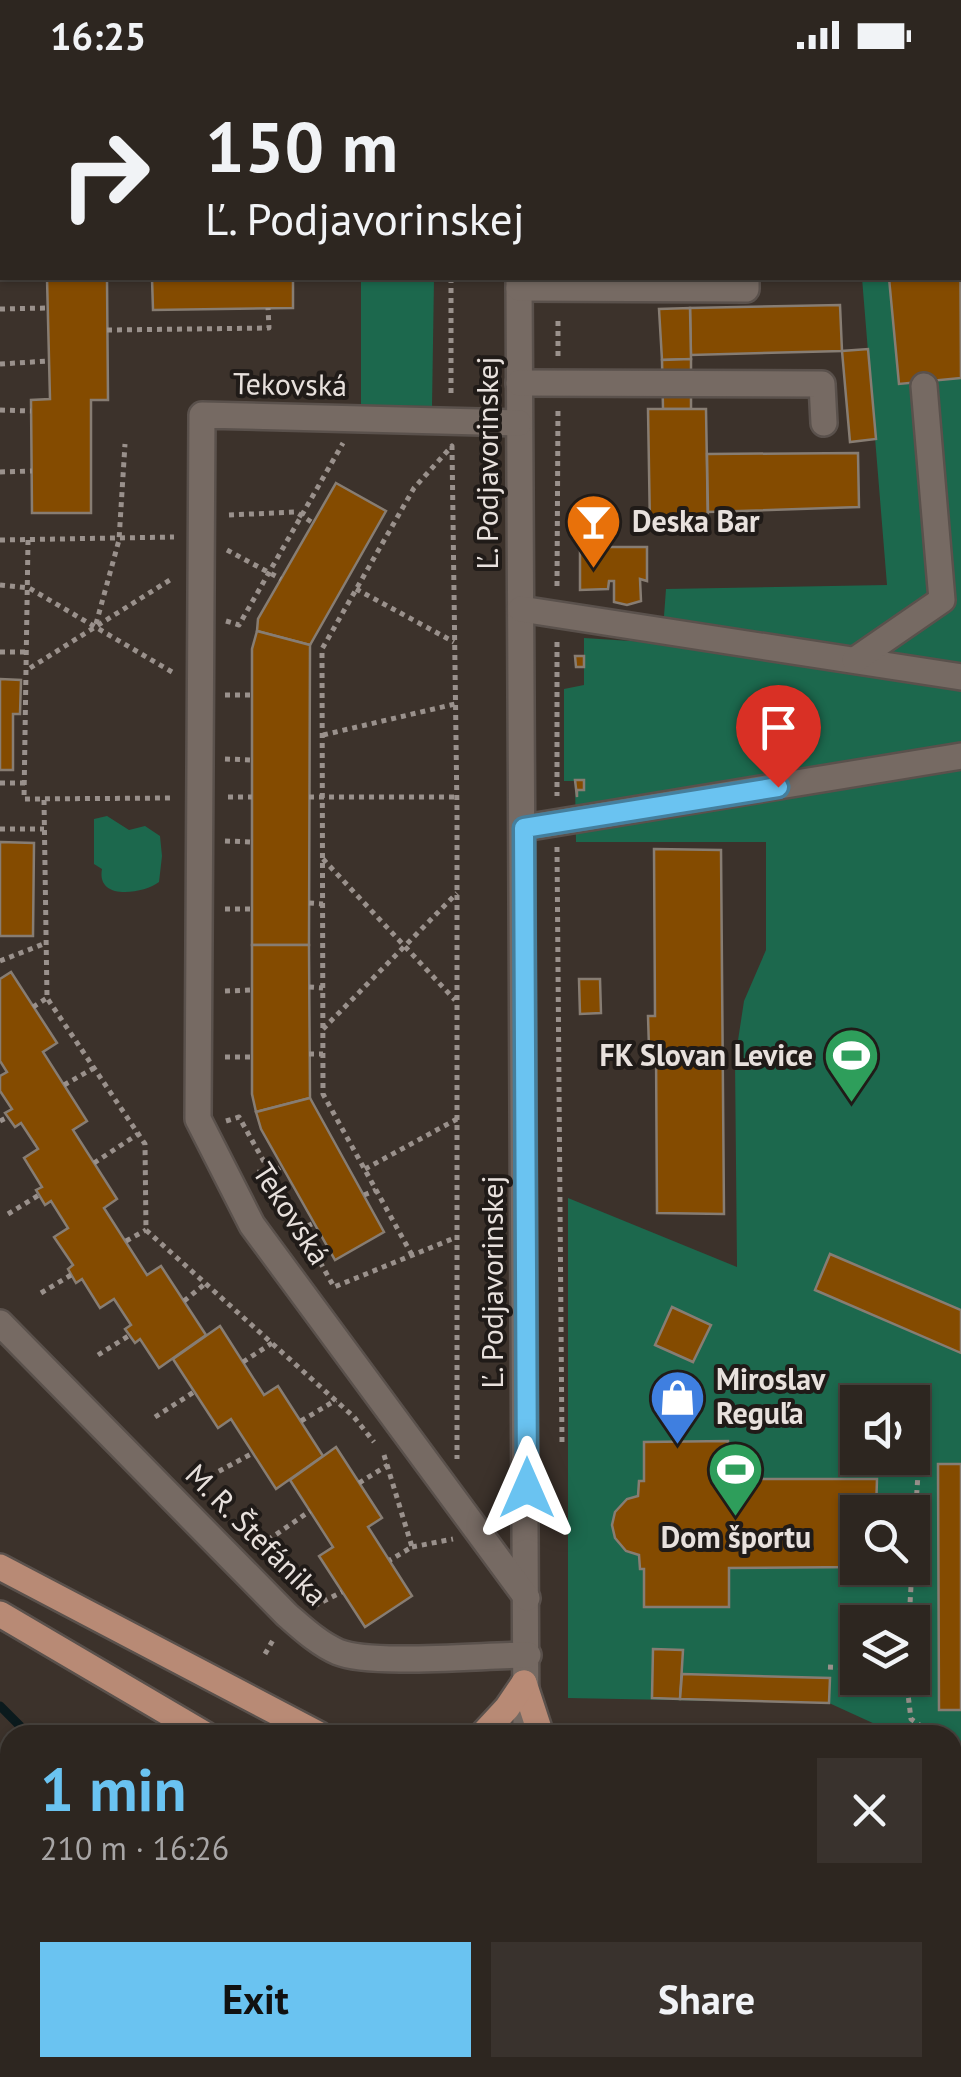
<!DOCTYPE html>
<meta charset="utf-8">
<style>
body{margin:0;font-family:"PT Sans",sans-serif;background:#39322d;color:#f1f3f6;height:100vh;display:flex;flex-direction:column;font-size:38px;white-space:nowrap}
*{box-sizing:border-box;margin:0}
p{font-size:32px;color:#a7a5a5}
.icon{flex:none;width:55px;height:55px;fill:none;stroke:currentColor;stroke-width:2;stroke-linecap:round;stroke-linejoin:round}
.map{position:relative;flex:1;overflow:hidden}
.side{position:absolute;left:0px;top:1655px;width:962px;height:352px;display:flex;flex-direction:column;background:#2d2620;border-radius:30px 30px 0 0;box-shadow:0 2px 8px #0004,0 0 0 2px #48433e}
.side>*{flex:none}
.banner{position:absolute;left:0px;top:0px;width:962px;height:210px;box-shadow:0 2px 8px #0004,0 0 0 2px #48433e;background:#2d2620;color:#f1f3f6;overflow:hidden}
.buttons{position:absolute;left:840px;top:1315px;display:grid;gap:20px}
.buttons a{display:grid;place-items:center;width:90px;height:90px;border-radius:0px;background:#2d2620;box-shadow:0 2px 8px #0004,0 0 0 2px #48433e;font-size:50px}
.pin{position:absolute;display:grid;place-items:center;width:85px;height:85px;color:#fff;margin:-102px -42px;border-radius:50% 50% 50% 0;rotate:-45deg;box-shadow:0 0 10px #0007}
.pin .icon{rotate:45deg}
.me{position:absolute;width:110px;margin:-55px;rotate:0deg;stroke-linejoin:round;filter:drop-shadow(0 0 8px #0008)}
.turn{display:flex;align-items:center;gap:35px;height:210px;padding:0 40px;font-size:45px}
.turn .icon{width:130px;height:130px;stroke-width:2.5}
.turn b{display:block;font-size:70px;line-height:85px}
.round{display:grid;place-items:center;flex:none;width:105px;height:105px;border-radius:0px;background:#39322d}
.head{display:flex;align-items:center;justify-content:space-between;height:170px;padding:0 40px}
h1{font-size:60px;font-weight:600;line-height:75px;color:#6ac3f1}
.button{display:flex;gap:20px;margin-top:auto;padding:20px 40px}
.button a{flex:1;height:115px;border-radius:0px;background:#6ac3f1;color:#111;font-size:40px;font-weight:600;line-height:115px;text-align:center}
.button a+a{background:#39322d;color:#f1f3f6}
.status{display:flex;justify-content:space-between;align-items:center;height:70px;padding:0 50px;background:#2d2620;direction:ltr}
.status svg{height:28px;fill:currentColor}
.map>svg:first-child{display:block}
.green{fill:#1c684d;fill-rule:evenodd}
.lines{fill:none;stroke-linecap:round;stroke-linejoin:round}
.stream{stroke:#0b1a1d;stroke-width:9}
.canal{stroke:#0b1a1d;stroke-width:32}
.building{fill:#844b00;stroke:#877d73;stroke-width:2.5}
.minor-casing{stroke:#5a514c;stroke-width:30}
.major-casing{stroke:#5a514c;stroke-width:30}
.path{stroke:#9a918c;stroke-width:5;stroke-dasharray:5 5;stroke-linecap:butt}
.minor{stroke:#766a63;stroke-width:25}
.major{stroke:#b88a75;stroke-width:25}
.route-casing{stroke:#457f9d;stroke-width:25}
.route{stroke:#6ac3f1;stroke-width:18}
.labels{text-anchor:middle;stroke-width:8;stroke-linejoin:round;paint-order:stroke}
.street-label{font-size:30px;fill:#e8e1dd;stroke:#201b18}
.poi-label{font-size:30px;font-weight:bold;fill:#e8e1dd;stroke:#201b18;text-anchor:start}
</style>
<div class="status"><b>16:25</b><svg viewBox="0 0 49 12"><path d="M0 12V9h3v3zM5 12V6h3v6zM10 12V3h3v9zM15 12V0h3v12zM26 1h20v11H26zM47 4h2v5h-2z"/></svg></div>
<div class="map">
<svg width="961" height="2007" viewBox="0 0 961 2007">
<rect width="100%" height="100%" fill="#3c322b"/>
<g class="green">
<path d="M961,65v1628l-8,-4 -1,-24h-53l-70,-32 -261,-5v-500l169,69 -2,-207 9,-59 22,-51v-108h-190l-1,-61h-11v-92l20,-4v-47l78,5 4,-54 221,-4 -25,-307h98zM858,1332h54v56h-54zM858,1442h54v56h-54zM858,1552h54v56h-54z"/>
<polygon points="361,208 434,208 432,336 361,335"/>
<path d="M107,746l22,14 16,-4 15,10 2,20 -3,26c-16,12 -63,19 -57,-13l-8,-5v-45z"/>
</g>
<g class="lines">
<g class="stream">
<polyline points="0,1636 29,1665"/>
<polyline points="333,1998 341,2007"/>
</g>
<polyline class="canal" points="952,1925 961,1920"/>
</g>
<g class="building">
<polygon points="960,121 961,308 899,314 889,208 960,208"/>
<polygon points="47,208 107,208 108,330 91,330 91,443 32,443 31,330 50,329"/>
<polygon points="152,208 293,208 293,238 153,240"/>
<polygon points="840,235 842,281 691,285 690,238"/>
<polygon points="690,238 691,289 662,290 659,239"/>
<polygon points="868,279 876,369 850,372 842,281"/>
<polygon points="691,289 691,339 663,339 662,290"/>
<polygon points="648,339 706,339 708,457 650,458"/>
<polygon points="858,383 859,437 708,442 707,384"/>
<polygon points="336,413 386,441 310,575 257,561 258,549"/>
<polygon points="580,477 647,477 647,511 640,509 641,531 627,535 614,532 614,511 609,511 608,519 580,520"/>
<polygon points="257,561 310,575 309,875 252,875 252,579"/>
<polygon points="575,586 584,586 584,597 576,597"/>
<polygon points="0,609 21,610 20,644 13,644 13,700 0,700"/>
<polygon points="575,710 584,710 584,720 577,720 577,727"/>
<polygon points="0,772 34,773 33,866 0,866"/>
<polygon points="654,779 721,780 724,1144 657,1143 656,978 649,978 648,946 655,946"/>
<polygon points="252,875 309,875 310,1028 256,1042 252,1024"/>
<polygon points="11,902 57,973 43,982 87,1051 73,1060 117,1129 104,1138 147,1205 161,1196 206,1265 159,1298 140,1269 135,1273 125,1259 131,1255 114,1229 100,1238 82,1209 76,1213 68,1199 73,1195 54,1167 68,1158 51,1131 45,1135 36,1120 42,1117 24,1088 38,1079 21,1053 15,1057 5,1043 12,1039 0,1021 0,1006 7,1002 0,991 0,909"/>
<polygon points="579,909 600,909 601,943 580,944"/>
<polygon points="310,1028 384,1162 335,1190 261,1059 256,1042"/>
<polygon points="830,1184 961,1240 961,1283 815,1220"/>
<polygon points="672,1237 711,1255 693,1292 655,1275"/>
<polygon points="220,1256 264,1325 278,1316 323,1386 276,1419 231,1349 218,1358 173,1289"/>
<polygon points="728,1371 729,1409 877,1409 876,1442 858,1442 858,1497 729,1498 729,1537 644,1537 644,1499 640,1499 639,1485 626,1481 615,1468 612,1455 615,1442 627,1429 638,1426 639,1411 644,1411 644,1372"/>
<polygon points="336,1377 382,1448 368,1457 412,1526 365,1557 319,1486 333,1477 290,1410"/>
<polygon points="938,1394 961,1394 961,1640 939,1640"/>
<polygon points="653,1579 683,1580 680,1629 652,1628"/>
<polygon points="682,1604 830,1608 829,1633 680,1629"/>
<polygon points="6,1998 20,1998 23,2007 8,2007"/>
<polygon points="20,1998 35,1998 38,2007 23,2007"/>
<polygon points="35,1998 50,1998 53,2007 38,2007"/>
<polygon points="50,1998 65,1998 67,2007 53,2007"/>
<polygon points="65,1998 81,1998 83,2007 67,2007"/>
</g>
<g class="lines">
<defs>
<g id="minor">
<polyline points="960,45 961,45"/>
<polyline points="0,75 2,75"/>
<polyline points="519,208 526,1665"/>
<polyline points="519,218 746,219 746,208"/>
<polyline points="519,313 822,314 824,353"/>
<polyline points="519,353 202,345 198,1049 252,1155 527,1528"/>
<polyline points="521,539 961,607"/>
<polyline points="855,590 942,530 924,316"/>
<polyline points="524,758 961,686"/>
<path d="M0,1253l287,292c15,13 32,29 51,37 34,14 147,3 190,3"/>
<polyline points="0,1763 10,1774"/>
<polyline points="482,1998 488,2007"/>
</g>
<g id="major">
<polyline points="0,1497 320,1665"/>
<polyline points="0,1544 206,1665"/>
<polyline points="524,1613 541,1665"/>
<polyline points="482,1665 507,1638 524,1613"/>
<polyline points="783,1998 800,2007"/>
<polyline points="895,1998 909,2007"/>
</g>
</defs>
<use href="#minor" class="minor-casing"/>
<use href="#major" class="major-casing"/>
<g class="path">
<polyline points="0,130 2,130"/>
<polyline points="0,176 2,176"/>
<polyline points="451,208 451,323"/>
<polyline points="0,239 47,238"/>
<polyline points="107,260 269,258 268,238"/>
<polyline points="558,286 558,250"/>
<polyline points="0,294 49,291"/>
<polyline points="0,340 31,341"/>
<polyline points="0,402 32,401"/>
<polyline points="229,445 296,442 313,453"/>
<polyline points="0,470 174,467"/>
<polyline points="28,470 24,729 172,728"/>
<polyline points="227,480 281,509"/>
<polyline points="0,515 29,518 172,602"/>
<polyline points="557,516 558,337"/>
<polyline points="356,519 454,572"/>
<polyline points="226,551 239,555 343,373"/>
<polyline points="96,554 119,470 125,374"/>
<polyline points="557,572 557,726"/>
<polyline points="0,582 28,582"/>
<polyline points="30,598 173,508"/>
<polyline points="225,625 252,625"/>
<polyline points="323,665 455,634"/>
<polyline points="225,689 252,690"/>
<polyline points="0,713 25,713"/>
<polyline points="228,727 252,727"/>
<polyline points="309,727 456,727"/>
<polyline points="44,730 47,928 145,1074 146,1160 354,1347 374,1372"/>
<polyline points="0,759 44,759"/>
<polyline points="225,771 252,772"/>
<polyline points="557,777 562,1374"/>
<polyline points="323,789 455,930"/>
<polyline points="309,833 323,834"/>
<polyline points="225,839 252,839"/>
<polyline points="0,891 46,873"/>
<polyline points="309,917 323,918"/>
<polyline points="225,921 252,920"/>
<polyline points="33,937 47,928"/>
<polyline points="323,959 457,823"/>
<polyline points="309,984 323,984"/>
<polyline points="225,987 252,987"/>
<polyline points="64,1015 94,998"/>
<polyline points="0,1051 8,1047"/>
<polyline points="226,1051 239,1047 334,1217 457,1167"/>
<polyline points="94,1093 138,1064"/>
<polyline points="365,1099 457,1049"/>
<polyline points="257,1102 271,1104 282,1096"/>
<polyline points="364,1125 376,1120"/>
<polyline points="8,1144 39,1125"/>
<polyline points="126,1171 146,1160"/>
<polyline points="296,1171 301,1159 314,1153"/>
<polyline points="412,1185 323,1024 322,579 414,418 452,376 457,742 457,1389"/>
<polyline points="41,1223 71,1205"/>
<polyline points="184,1231 206,1213"/>
<polyline points="98,1285 130,1265"/>
<polyline points="243,1292 272,1273"/>
<polyline points="155,1347 194,1322"/>
<polyline points="301,1351 336,1330"/>
<polyline points="384,1385 412,1477 390,1490"/>
<polyline points="210,1406 253,1383"/>
<polyline points="359,1413 388,1395"/>
<polyline points="268,1470 310,1441"/>
<polyline points="412,1477 453,1469"/>
<polyline points="912,1495 923,1329"/>
<polyline points="314,1536 342,1522"/>
<polyline points="909,1552 912,1498"/>
<polyline points="265,1584 273,1570"/>
<polyline points="828,1597 858,1598"/>
<polyline points="906,1608 911,1649 934,1665"/>
<polyline points="952,1676 961,1679"/>
<polyline points="0,1708 10,1719"/>
<polyline points="682,2007 686,1998"/>
</g>
<use href="#minor" class="minor"/>
<use href="#major" class="major"/>
</g>
<g class="lines">
<defs>
<polyline id="route" points="527,1418 524,758 778,717"/>
</defs>
<use href="#route" class="route-casing"/>
<use href="#route" class="route"/>
</g>
<defs>
<symbol id="bar-pin" viewBox="-11 -11 22 30"><path d="M0 17L-7.5 6A9.5 9.5 0 1 1 7.5 6Z" fill="#e8710a" stroke="#201b18"/><path d="M-6-5H6L.8 .8V4.5H3.5V6h-7V4.5H-.8V.8Z" fill="#fff"/></symbol>
<symbol id="stadium-pin" viewBox="-11 -11 22 30"><path d="M0 17L-7.5 6A9.5 9.5 0 1 1 7.5 6Z" fill="#2e9e5b" stroke="#201b18"/><path d="M0-5a6.5 5 0 1 0 0 10a6.5 5 0 1 0 0-10ZM-3.5-1.8h7v3.6h-7Z" fill="#fff"/></symbol>
<symbol id="shop-pin" viewBox="-11 -11 22 30"><path d="M0 17L-7.5 6A9.5 9.5 0 1 1 7.5 6Z" fill="#3f7fe0" stroke="#201b18"/><path d="M-5-2.5h2.3a2.7 3.5 0 0 1 5.4 0H5L5.5 6h-11ZM-1.5-2.5h3a1.5 2.3 0 0 0-3 0Z" fill="#fff"/></symbol>
</defs>
<g fill-rule="evenodd">
<use href="#bar-pin" x="562" y="420" width="63" height="86"/>
<use href="#stadium-pin" x="820" y="954" width="63" height="86"/>
<use href="#shop-pin" x="646" y="1296" width="63" height="86"/>
<use href="#stadium-pin" x="704" y="1368" width="63" height="86"/>
</g>
<g class="labels">
<g class="street-label">
<text transform="translate(290 315) rotate(1)" y="10">Tekovská</text>
<text transform="translate(488 393) rotate(-90)" y="10">Ľ. Podjavorinskej</text>
<text transform="translate(291 1144) rotate(57)" y="10">Tekovská</text>
<text transform="translate(493 1212) rotate(-90)" y="10">Ľ. Podjavorinskej</text>
<text transform="translate(256 1465) rotate(45)" y="10">M. R. Štefánika</text>
</g>
<g class="poi-label">
<text x="632" y="462">Deska Bar</text>
<text x="813" y="996" text-anchor="end">FK Slovan Levice</text>
<text x="716" y="1320">Miroslav<tspan x="716" dy="34">Reguľa</tspan></text>
<text x="736" y="1478" text-anchor="middle">Dom športu</text>
</g>
</g>
</svg>
<div class="buttons">
<a><svg class="icon" aria-label="sound" viewBox="0 0 24 24"><path d="M4 9h4l5-4v14l-5-4H4zM17 9q2 3 0 6"/></svg></a>
<a><svg class="icon" aria-label="search" viewBox="0 0 24 24"><circle cx="10" cy="10" r="6"/><path d="M15 15l6 6"/></svg></a>
<a><svg class="icon" aria-label="layers" viewBox="0 0 24 24"><path d="M12 4l9 5-9 5-9-5zM3 14l9 5 9-5"/></svg></a>
</div>
<div class="pin" style="left:778px;top:717px;background:#d93025"><svg class="icon" aria-label="arrive" viewBox="0 0 24 24"><path d="M6 21V4h12l-3 4 3 4H6"/></svg></div>
<svg class="me" style="left:527px;top:1418px" viewBox="-20 -20 40 40"><path d="M0-17L14 15 0 8-14 15z" fill="#6ac3f1" stroke="#fff" stroke-width="4"/></svg>
<div class="banner">
<div class="turn"><svg class="icon" aria-label="right" viewBox="0 0 24 24"><path d="M7 20v-9h11M14 6l5 5-5 5"/></svg><div><b>150 m</b>Ľ. Podjavorinskej</div></div>
</div>
<section class="side">
<div class="head"><div><h1>1 min</h1><p>210 m · 16:26</p></div><a class="round"><svg class="icon" aria-label="close" viewBox="0 0 24 24"><path d="M6 6l12 12M18 6L6 18"/></svg></a></div>
<div class="button"><a>Exit</a><a>Share</a></div>
</section>
</div>
